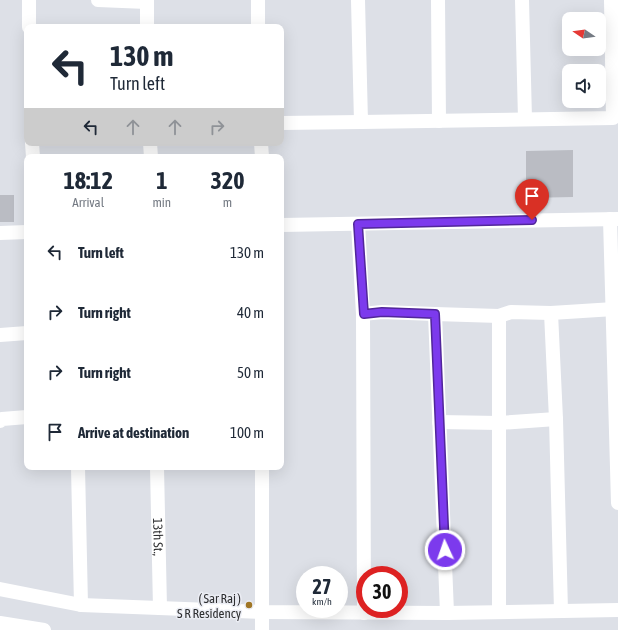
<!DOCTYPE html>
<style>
body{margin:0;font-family:"Asap Condensed",sans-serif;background:#f6f6f7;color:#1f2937;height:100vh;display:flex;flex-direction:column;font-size:15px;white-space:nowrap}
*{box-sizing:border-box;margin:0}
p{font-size:13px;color:#747a83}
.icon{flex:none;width:22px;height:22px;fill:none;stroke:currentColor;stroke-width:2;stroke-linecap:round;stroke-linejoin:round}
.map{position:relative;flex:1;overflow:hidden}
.sheet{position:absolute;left:24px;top:154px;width:260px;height:316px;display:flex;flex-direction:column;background:#fff;border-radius:8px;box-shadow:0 4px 16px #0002}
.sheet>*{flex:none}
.banner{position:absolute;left:24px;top:24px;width:260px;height:122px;border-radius:8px;box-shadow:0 4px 16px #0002;background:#fff;color:#1f2937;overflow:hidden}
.needle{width:26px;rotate:283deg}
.tools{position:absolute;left:562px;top:12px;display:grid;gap:8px}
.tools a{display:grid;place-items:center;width:44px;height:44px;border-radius:8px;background:#fff;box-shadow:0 4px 16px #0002;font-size:20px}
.speed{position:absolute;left:296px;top:566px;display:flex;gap:8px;font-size:20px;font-weight:700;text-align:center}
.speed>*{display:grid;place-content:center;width:52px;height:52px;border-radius:50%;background:#fff;box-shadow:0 4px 16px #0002;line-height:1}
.speed small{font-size:10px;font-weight:400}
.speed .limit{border:6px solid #d22;background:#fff;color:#111}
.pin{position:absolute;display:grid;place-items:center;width:34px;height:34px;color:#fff;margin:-41px -17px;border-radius:50% 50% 50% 0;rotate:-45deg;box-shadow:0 0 4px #0007}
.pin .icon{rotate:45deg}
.me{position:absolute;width:44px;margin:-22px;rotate:357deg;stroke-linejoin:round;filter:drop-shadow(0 0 3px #0008)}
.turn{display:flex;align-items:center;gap:14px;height:84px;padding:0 20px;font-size:18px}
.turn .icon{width:52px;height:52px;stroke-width:2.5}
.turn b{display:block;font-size:28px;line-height:34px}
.lanes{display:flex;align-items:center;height:38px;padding:0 20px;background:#0003;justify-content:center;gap:20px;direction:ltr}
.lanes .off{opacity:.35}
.eta{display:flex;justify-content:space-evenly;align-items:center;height:68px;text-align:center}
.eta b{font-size:24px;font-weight:700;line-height:28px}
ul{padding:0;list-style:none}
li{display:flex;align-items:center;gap:12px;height:60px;padding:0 20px}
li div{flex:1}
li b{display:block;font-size:15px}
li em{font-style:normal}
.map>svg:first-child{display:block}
.building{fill:#babcc3}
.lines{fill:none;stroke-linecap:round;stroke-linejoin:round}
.street{stroke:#fff;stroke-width:14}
.route-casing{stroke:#51269a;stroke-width:10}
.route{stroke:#7c3aed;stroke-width:7}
.poi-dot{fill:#a07625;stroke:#ebedf4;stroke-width:1.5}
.labels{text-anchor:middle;stroke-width:3;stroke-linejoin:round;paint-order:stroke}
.street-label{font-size:13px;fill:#2e2f31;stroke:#ebedf4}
.poi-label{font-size:13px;fill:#2e2f31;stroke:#ebedf4;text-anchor:end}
</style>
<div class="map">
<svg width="618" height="630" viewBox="0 0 618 630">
<rect width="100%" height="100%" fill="#dde0e7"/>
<g class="building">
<polygon points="573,150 573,197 526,198 526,151"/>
<rect x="0" y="195" width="14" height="27"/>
</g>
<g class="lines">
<g class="street">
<polyline points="98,0 147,2"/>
<polyline points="147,0 147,27"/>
<polyline points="258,0 258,27"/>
<polyline points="358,0 361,122 613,118 611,0"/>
<polyline points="438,0 439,121"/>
<polyline points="522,0 525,119"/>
<polyline points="29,27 29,0"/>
<polyline points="281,123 361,122"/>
<polyline points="32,143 33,157"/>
<polyline points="150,143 151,157"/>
<polyline points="261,143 262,157"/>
<polyline points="610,219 618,503"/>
<polyline points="358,224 363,314 364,613"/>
<polyline points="281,225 618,219"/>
<polyline points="0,233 27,232"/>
<polyline points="551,313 556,419 561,611"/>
<polyline points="363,314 382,312 435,314"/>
<polyline points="499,316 499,612"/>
<polyline points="0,335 27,333"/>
<polyline points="0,421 2,419 27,417"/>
<polyline points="439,422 499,423 556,419"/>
<polyline points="78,467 81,605"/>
<path id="s1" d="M157,467l3,141"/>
<polyline points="0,589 81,605 261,612 447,613 618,610"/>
<polyline points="447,613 435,314 499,316 511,312 551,313 614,309"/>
<polyline points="0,623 44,630"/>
<polyline points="262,630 262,467"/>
</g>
</g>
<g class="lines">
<defs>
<polyline id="route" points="445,550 435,314 382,312 364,314 358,224 532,220"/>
</defs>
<use href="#route" class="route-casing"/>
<use href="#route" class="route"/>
</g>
<circle class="poi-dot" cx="249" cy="605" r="4"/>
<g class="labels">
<g class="street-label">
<text dy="5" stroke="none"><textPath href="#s1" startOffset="70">13th St.,</textPath></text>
</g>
<g class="poi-label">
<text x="241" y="603">( Sar Raj )<tspan x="241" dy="15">S R Residency</tspan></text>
</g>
</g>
</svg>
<div class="tools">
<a><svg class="needle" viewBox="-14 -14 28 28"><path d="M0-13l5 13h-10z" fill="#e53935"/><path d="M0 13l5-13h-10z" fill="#747a83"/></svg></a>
<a><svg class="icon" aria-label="sound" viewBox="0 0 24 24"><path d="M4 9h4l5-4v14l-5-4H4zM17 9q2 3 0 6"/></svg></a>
</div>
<div class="speed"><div>27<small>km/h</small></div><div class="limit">30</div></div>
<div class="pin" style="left:532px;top:220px;background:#d93025"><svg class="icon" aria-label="arrive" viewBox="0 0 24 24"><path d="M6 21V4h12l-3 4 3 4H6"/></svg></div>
<svg class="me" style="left:445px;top:550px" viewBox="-20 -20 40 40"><circle r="17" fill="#7c3aed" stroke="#fff" stroke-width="3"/><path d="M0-11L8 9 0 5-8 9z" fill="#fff"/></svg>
<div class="banner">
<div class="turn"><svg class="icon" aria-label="left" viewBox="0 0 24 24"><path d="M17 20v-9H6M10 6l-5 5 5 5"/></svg><div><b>130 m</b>Turn left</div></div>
<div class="lanes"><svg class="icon" aria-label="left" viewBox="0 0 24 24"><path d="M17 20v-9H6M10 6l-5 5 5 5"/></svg><svg class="icon off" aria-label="ahead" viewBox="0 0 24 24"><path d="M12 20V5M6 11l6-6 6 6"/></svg><svg class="icon off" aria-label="ahead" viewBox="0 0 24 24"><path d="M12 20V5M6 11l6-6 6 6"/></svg><svg class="icon off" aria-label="right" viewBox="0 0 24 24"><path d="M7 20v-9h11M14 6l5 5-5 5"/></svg></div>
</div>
<section class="sheet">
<div class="eta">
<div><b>18:12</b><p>Arrival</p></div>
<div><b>1</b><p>min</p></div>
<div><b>320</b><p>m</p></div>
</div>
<ul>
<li><svg class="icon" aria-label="left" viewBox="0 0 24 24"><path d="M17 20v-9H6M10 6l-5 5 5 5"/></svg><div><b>Turn left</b></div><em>130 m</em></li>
<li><svg class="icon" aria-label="right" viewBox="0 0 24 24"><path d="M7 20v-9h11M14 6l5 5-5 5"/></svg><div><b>Turn right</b></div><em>40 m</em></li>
<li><svg class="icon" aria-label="right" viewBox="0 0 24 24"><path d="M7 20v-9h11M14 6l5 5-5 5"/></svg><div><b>Turn right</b></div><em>50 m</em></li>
<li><svg class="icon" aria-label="arrive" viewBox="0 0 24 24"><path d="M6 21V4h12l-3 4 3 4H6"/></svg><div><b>Arrive at destination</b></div><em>100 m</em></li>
</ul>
</section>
</div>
